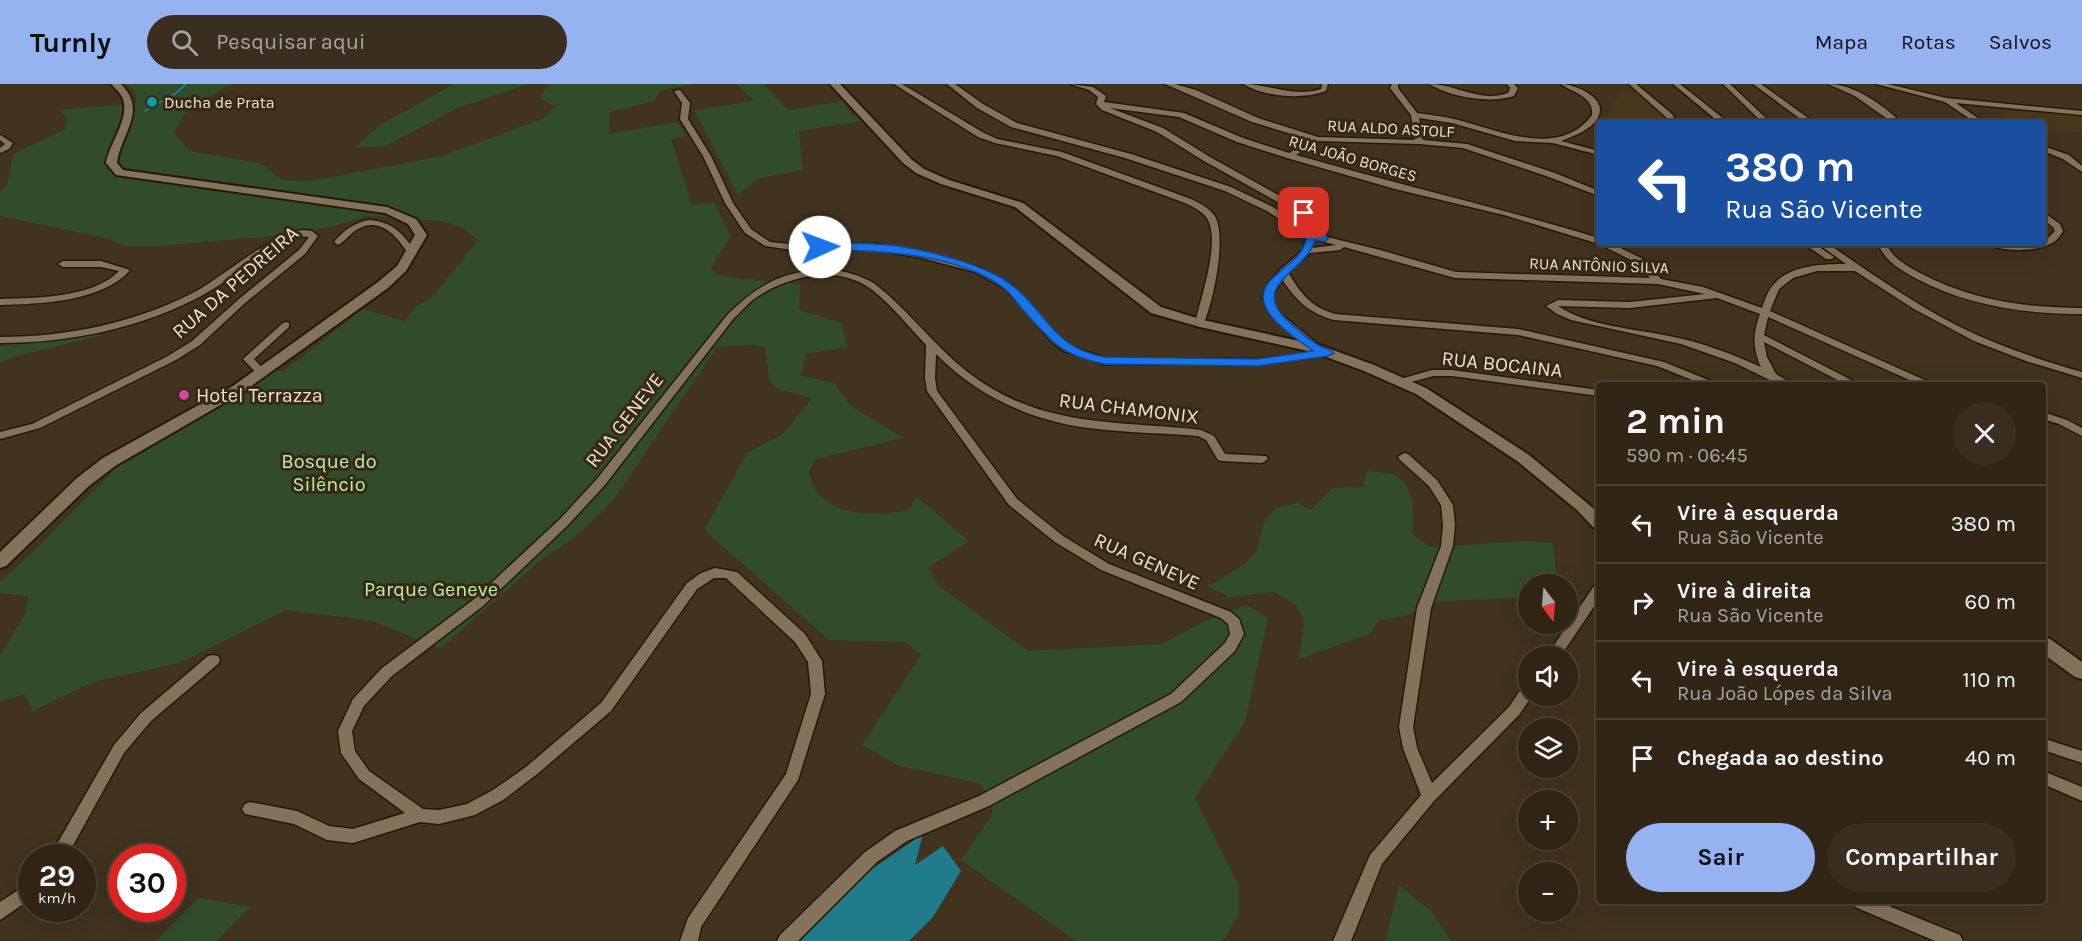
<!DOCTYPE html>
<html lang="pt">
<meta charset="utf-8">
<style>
body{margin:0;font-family:Karla,sans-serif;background:#392e1f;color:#f1f3f6;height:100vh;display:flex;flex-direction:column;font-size:22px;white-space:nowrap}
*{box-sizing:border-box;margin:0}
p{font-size:20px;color:#a8a5a1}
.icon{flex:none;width:33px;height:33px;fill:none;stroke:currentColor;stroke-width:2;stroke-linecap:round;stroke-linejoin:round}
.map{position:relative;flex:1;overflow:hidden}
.details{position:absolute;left:1596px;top:298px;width:450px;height:522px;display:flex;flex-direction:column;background:#312616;border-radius:6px;box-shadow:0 6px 24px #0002,0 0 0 2px #4c4335}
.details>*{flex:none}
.hud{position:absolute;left:1596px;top:36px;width:450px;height:126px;border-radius:6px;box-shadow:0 6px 24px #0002,0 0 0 2px #4c4335;background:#1a4fa0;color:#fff;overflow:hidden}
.needle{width:39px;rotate:164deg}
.controls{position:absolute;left:1518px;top:490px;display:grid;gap:12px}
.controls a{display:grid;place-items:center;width:60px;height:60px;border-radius:50%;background:#312616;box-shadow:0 6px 24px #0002,0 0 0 2px #4c4335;font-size:30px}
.speed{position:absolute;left:18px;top:760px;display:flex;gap:12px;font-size:30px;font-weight:700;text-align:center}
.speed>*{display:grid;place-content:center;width:78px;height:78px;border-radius:50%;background:#312616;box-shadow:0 6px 24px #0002,0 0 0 2px #4c4335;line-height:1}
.speed small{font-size:15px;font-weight:400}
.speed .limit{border:9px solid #d22;background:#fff;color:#111}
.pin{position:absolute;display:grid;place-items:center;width:51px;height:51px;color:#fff;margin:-26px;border-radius:12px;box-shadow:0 3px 9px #0006}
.me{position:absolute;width:66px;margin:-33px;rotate:88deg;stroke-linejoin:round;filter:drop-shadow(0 0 4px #0008)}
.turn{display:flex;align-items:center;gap:21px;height:126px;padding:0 30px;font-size:27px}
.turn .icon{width:78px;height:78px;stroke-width:2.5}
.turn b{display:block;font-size:42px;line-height:51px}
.round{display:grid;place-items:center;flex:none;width:63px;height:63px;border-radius:32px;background:#392e1f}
.summary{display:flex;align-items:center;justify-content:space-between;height:102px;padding:0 30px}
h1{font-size:36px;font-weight:700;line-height:45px}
.primary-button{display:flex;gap:12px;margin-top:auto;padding:12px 30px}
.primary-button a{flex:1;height:69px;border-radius:36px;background:#95b2f1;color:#111;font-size:24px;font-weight:700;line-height:69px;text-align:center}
.primary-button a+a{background:#392e1f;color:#f1f3f6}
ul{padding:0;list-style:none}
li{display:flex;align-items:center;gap:18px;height:78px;padding:0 30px;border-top:2px solid #4c4335}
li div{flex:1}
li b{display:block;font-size:22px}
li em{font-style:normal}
header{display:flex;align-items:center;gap:36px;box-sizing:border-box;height:84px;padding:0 30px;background:#95b2f1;color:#111}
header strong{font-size:28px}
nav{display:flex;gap:33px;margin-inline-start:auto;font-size:21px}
.search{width:420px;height:54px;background:#392e1f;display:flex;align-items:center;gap:15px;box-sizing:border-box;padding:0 21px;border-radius:33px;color:#a8a5a1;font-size:22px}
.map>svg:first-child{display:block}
.built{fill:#49371b}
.green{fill:#304c2b}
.water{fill:#207b8b}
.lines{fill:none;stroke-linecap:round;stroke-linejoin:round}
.stream{stroke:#207b8b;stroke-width:2}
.street-casing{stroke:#271a05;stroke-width:3}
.secondary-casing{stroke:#271a05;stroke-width:4}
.street{fill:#83735c;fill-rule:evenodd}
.secondary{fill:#83735c;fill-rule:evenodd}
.route{fill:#1a73e8;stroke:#114b97;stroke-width:1.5}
.culture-dot{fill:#0f9aa8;stroke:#372914;stroke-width:2}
.hotel-dot{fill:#d1479c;stroke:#372914;stroke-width:2}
.labels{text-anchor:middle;stroke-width:6;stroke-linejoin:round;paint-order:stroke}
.far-poi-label{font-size:16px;fill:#ebe2d5;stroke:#372914;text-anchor:start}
.far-street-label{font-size:16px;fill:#ebe2d5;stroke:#372914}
.street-label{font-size:20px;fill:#ebe2d5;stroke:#372914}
.poi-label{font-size:20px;fill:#ebe2d5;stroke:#372914;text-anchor:start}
.park-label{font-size:20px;fill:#b4f1a9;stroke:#372914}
</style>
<header>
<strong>Turnly</strong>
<div class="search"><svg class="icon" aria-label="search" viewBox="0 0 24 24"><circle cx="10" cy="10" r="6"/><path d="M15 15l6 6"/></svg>Pesquisar aqui</div>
<nav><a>Mapa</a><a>Rotas</a><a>Salvos</a></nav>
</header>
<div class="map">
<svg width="2082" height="857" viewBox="0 0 2082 857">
<rect width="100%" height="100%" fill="#41331e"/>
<g class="built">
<polygon points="1622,7 1639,10 1661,30 1664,39 1602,39"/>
<polygon points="1998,26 2082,31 2082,49 2043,46 2043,39 2010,39"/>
</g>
<g class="green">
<path d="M125,0h106l-45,27 -12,22 15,18 71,12 22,17 29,1 131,-25 102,-38 11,-12 -16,-8 10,-14h146l-34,6 -7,11 -44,11 -1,22 69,-12 7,14 -14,3 21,66 22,-3 17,34 -21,33 10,7 80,8 -1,26 43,13 5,24 -41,7 -5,21 34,9 16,22 53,32 -88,21 -7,13c9,45 63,46 100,38l7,-14 53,45 -41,27 10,17 90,66 134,-7 43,-23 42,-16 21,13 -23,104 -50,76 44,88v28l-14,24 -4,3h-145l-115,-81 32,-46 -7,-23 -8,-8 -79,-17 -37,-21 59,-90 -16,-13 -76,-2 -125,-110 43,-77 36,-19 29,-36 -34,-9 -9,-9 -4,-33 -17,-2 -31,2 -103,152c-22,24 -44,44 -72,60l-102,90 -66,-28 -88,-11 -107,53 -86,19 -60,29 -9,-17 -24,8v-46l26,-44 2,-16 -28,-3v-11l32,-29 91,-92 155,-91 6,1 79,-62 42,12 9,-13 21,-14 43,-54 -15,-12 -21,-7 -75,-5 -33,10 -71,11 -104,9h-34l-20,-8 -105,-22v-24l7,-7 6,-31 52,-25 2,-10 -7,-9 76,-7v-10z"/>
<polygon points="454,0 528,0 455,25 386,62 354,64 380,41"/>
<polygon points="737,0 763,0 788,26 843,17 850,30 863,37 799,47 803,86 760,94 738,111 694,26 754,17"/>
<polygon points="79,250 103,251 13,273 0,279 0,262"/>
<path d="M1367,387c8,1 18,1 25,3 25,11 22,38 20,60l18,13 97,-6 26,2 4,42h-29v13l-88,3 -37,16 -23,3 -11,14 -70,25 5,-37 -9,-18 -21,-12 -45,5 -21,-11 37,-22 12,-14 8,-30 12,-12 21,-5 13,7 22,-22 30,-1z"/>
<polygon points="1399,801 1431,827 1451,857 1385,857"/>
<polygon points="198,814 250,823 217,857 156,857"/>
</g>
<polygon class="water" points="923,750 915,781 943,762 961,787 933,833 909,857 800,857 872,785"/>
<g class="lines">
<polyline class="stream" points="145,27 176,9 186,0"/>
<defs>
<g id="street">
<path d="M894,0h8l82,49 13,6 65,13 129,47c8,4 17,8 23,16 14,19 -1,89 -11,110h-6l-2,-2c6,-25 25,-80 13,-103 -5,-9 -15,-13 -23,-17l-128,-47 -62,-13 -17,-6z"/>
<path d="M947,0h8l28,20 34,19 114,31 100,33 42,20 44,28 -3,-8 -13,-12 -97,-54 -47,-29 -55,-22 -6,-6 2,-7 -9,-7 -19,-6 23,3 13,9 -2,6 80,11 59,25 46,15 22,-13 -59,-18 -87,-38h10l21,6 62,28 60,19 97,3 -4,-25 -21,-27 2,-4h6v4l19,25c13,2 25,3 37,6 42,10 105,41 138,-4 2,-19 -19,-22 -31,-31 13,0 45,13 38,31 -5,14 -25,21 -38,26l38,10v4l-46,-12 -38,-2 -63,-18 -33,-5 4,22 44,4 88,29 44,18v5l-50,-19 -86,-29 -44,-4 -100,-3 -23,14c101,29 203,53 303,83v5h11l33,16 18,20 42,8 59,21c3,-9 6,-18 13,-25 16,-18 49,-19 71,-19l-29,-21h10c43,30 86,60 133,84 39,19 80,33 122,45v6l-56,-17 -52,-20 -60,-32 -59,-38h-38l-24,7 -14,11 -9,22 168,75h-15l-155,-69 -4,18 99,51h-14l-85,-44 3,15 9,17 20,12h-14l-47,-23 -54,-19 -110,-24 -14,-6 -11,-8 12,-6 72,2 75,-8 -47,-10 -203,-6 -111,-31 -4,3 -30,3 -22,19c12,21 23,35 47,42l183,15 146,33 59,24h-16l-50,-20 -139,-31 -184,-15c-25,-7 -38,-19 -52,-41l-10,18 5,14 44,36v4h11v4l-75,10 -153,-1 -40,-13 -12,-9 -46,-53 -31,-17 -53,-14 -45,-8 -78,1 -34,-5 -20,-13 -20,-30 -22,-47 -23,-37 2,-16 -8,-12 6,-1 10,13 -2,16 23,37 22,47 18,26 19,13 29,3 78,-1 46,8 58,16 31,17 48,53 12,9 33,11 152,1 58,-7 -45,-38 -8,-17 6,-13 12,-14 23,-20 3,-13 -39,-26 -42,-20 -100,-33 -114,-31 -34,-19zM1110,24l69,9 58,25 50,16 108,31 109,26 95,29 38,19 13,15 -194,-6 -76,-22 -53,-13 -6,-13 -14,-13 -97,-54 -47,-29zM1314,155l22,6 -24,3zM1717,214l43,16c-7,19 -8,33 1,53 -29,-13 -60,-25 -92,-31 -33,-7 -82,-10 -111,-30l72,2z"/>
<path d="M1243,0c27,0 50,14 78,5l1,-5h6l-2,7c-24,9 -61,6 -83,-7z"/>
<path d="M1429,0c27,0 51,19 79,9l2,-5 -3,-4h7l4,4 -4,8c-25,8 -63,1 -85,-12z"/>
<polygon points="1629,0 1636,0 1672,30 1677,39 1669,39 1666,33"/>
<polygon points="1673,0 1680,0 1729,39 1720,39"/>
<polygon points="1723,0 1730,0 1771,39 1763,39"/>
<polygon points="1753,0 1761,0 1815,39 1806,39"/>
<path d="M1828,0c26,0 55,21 74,39h-9l-38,-27z"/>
<polygon points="1876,0 1888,0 1946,14 2082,27 2082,31 1956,19 1985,39 1976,39 1945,18"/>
<polygon points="0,51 13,59 9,65 0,69 0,64 5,60 0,56"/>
<polygon points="2043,62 2069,71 2082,82 2082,88 2063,75 2043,67"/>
<path d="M2043,128l17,12 3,7c-3,5 -6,10 -13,13 -14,8 -51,8 -64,-1h57l12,-12 -2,-4 -10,-8z"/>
<path d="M368,136c24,1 36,14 48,33l-1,2h-6c-10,-16 -27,-38 -49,-27 -9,4 -14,13 -22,17l-4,-3c10,-12 19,-18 34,-22z"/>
<path d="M303,146l9,1 6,5 -13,18 -60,49 -45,42 -24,15 -136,68 -40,11v-7l32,-8 136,-68 24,-15 47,-42 60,-49 10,-13 -11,-1 -10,4c-29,17 -55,38 -85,55 -61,33 -134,48 -203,48v-6c68,0 140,-15 200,-48 29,-17 71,-55 103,-59z"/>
<polygon points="1803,159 1813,159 1834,173 1832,175 1826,175"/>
<path d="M1878,159h8c6,15 21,23 34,30 51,27 105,35 162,35v6c-57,0 -114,-8 -165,-35 -16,-9 -33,-18 -39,-36z"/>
<path d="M101,177l29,9c-27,32 -91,34 -130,35v-6c35,-1 93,-1 119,-28l-18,-4h-38l-5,-3 5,-3z"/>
<path d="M827,185c18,2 33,6 48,15 33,26 58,60 90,86 74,59 149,50 236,60l13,6 11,18 41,2 2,3 -6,4 -40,-2 -4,-1 -12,-20 -8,-4c-33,-3 -68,-3 -101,-7 -61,-6 -118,-31 -161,-75l-1,24 2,13 80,108 46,37 46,28 122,48 8,7 5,15 -9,17 -54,51 -192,104 -82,35 -30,21 -79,79h-21l3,-6 85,-83 30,-21 84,-35 192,-102 54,-51 5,-9 -2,-10 -7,-6 -120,-48 -46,-28 -46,-37 -82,-114 -2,-13 1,-33c-18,-19 -34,-40 -55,-56 -35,-25 -84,-13 -117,10 -7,5 -13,13 -20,19l-130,168 -36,39 -85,81 -91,70 -28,30 -12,25 3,20 14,20 54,38 16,1 28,-6 26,-14 33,-23 75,-64 86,-120 14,-10 14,-5 22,4 68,62 17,27 3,33 -27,86 -97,147 -3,14h-18l8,-23 98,-144 25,-80 -3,-32 -13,-20 -69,-64h-12l-17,11 -86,122 -75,64 -33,25 -28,15 -36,9 -19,-2 -67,21 -26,-3 -33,-16 -49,-10 -3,-5 3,-5 5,-2 47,9 32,15 24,3 52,-16 -46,-34 -18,-26 -3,-22 15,-32 29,-31 91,-68 87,-81 36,-39 132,-166c33,-31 53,-42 99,-45z"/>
<polygon points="286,238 289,239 289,243 254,275 267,289 266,291 258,291 243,275 283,239"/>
<polygon points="1432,286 1452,286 1599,306 1599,312 1452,292 1433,292 1401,301 1396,298 1397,296"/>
<polygon points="2043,328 2067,336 2082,344 2082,352 2059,340 2043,335"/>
<polygon points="1404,369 1408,370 1437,396 1453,421 1455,441 1453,462 1431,524 1413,643 1417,664 1432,699 1509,623 1523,602 1528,601 1528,612 1532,612 1519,631 1434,717 1382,780 1351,857 1333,857 1370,771 1421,711 1403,664 1399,643 1417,524 1441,462 1443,441 1441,421 1429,402 1400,376 1398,373"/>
<polygon points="1599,500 1599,515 1560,573 1546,573 1594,502"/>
<polygon points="213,571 218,572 220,576 218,580 151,637 124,669 66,774 49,774 114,661 141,629 208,572"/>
<polygon points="2045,655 2082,667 2082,679 2043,666 2043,656"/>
<polygon points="2043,687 2082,703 2082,717 2043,700"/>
<polygon points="32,797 32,814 0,836 0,818"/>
<polygon points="1853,818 1879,818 1960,851 1963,857 1935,857 1855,823"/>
</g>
<g id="secondary">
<path d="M111,0h10c27,27 0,49 -4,79l6,7 264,37 29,12 11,16 -21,36 -18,17 -145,104 -128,74 -26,20 -83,80 -6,2v-16l77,-74 26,-20 130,-72 145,-104 19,-16 18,-31 -7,-11 -23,-11 -269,-38 -10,-12c3,-20 27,-48 15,-68 -3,-4 -7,-8 -10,-11z"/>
<polygon points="830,0 840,0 911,75 924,85 949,96 1023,119 1161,223 1203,236 1322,262 1374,281 1426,304 1529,371 1599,429 1599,445 1593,443 1577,426 1517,377 1416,310 1364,287 1313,268 1200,243 1151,229 1015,123 941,100 916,89 903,79"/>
<polygon points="2043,553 2050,555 2082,578 2082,595 2075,593 2043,570"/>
</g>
</defs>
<use href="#street" class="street-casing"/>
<use href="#secondary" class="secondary-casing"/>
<use href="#street" class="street"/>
<use href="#secondary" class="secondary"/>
</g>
<path class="route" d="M1304,126l18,14 6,15 -5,3 -8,-2c-8,31 -64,44 -30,78 10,10 25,23 37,29 5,2 8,2 12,6l-6,3 -71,10 -153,-2c-44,-9 -52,-22 -81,-54 -6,-7 -11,-15 -18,-21 -46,-36 -129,-39 -185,-39l-5,-3 5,-3c18,0 36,-1 55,0 35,1 111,19 138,42 36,29 39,61 91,71l153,2 56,-8c-18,-14 -68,-43 -43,-70 9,-11 27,-20 33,-33 2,-5 3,-9 5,-14l9,1 -3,-8 -15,-14z"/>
<circle class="culture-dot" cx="152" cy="18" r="6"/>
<circle class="hotel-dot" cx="184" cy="311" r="6"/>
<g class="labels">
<g class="far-poi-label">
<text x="164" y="24">Ducha de Prata</text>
</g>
<g class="far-street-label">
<text transform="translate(1391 44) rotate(3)" y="6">RUA ALDO ASTOLF</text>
<text transform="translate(1353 74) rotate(16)" y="6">RUA JOÃO BORGES</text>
<text transform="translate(1599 181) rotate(2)" y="6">RUA ANTÔNIO SILVA</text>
</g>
<g class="street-label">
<text transform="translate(235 198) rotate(-41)" y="7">RUA DA PEDREIRA</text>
<text transform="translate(1502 280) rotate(6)" y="7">RUA BOCAINA</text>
<text transform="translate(1129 324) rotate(7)" y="7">RUA CHAMONIX</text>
<text transform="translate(624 336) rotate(-52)" y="7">RUA GENEVE</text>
<text transform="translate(1147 477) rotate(24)" y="7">RUA GENEVE</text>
</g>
<g class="poi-label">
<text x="196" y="318">Hotel Terrazza</text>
</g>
<g class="park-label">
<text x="329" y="384">Bosque do<tspan x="329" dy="23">Silêncio</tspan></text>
<text x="431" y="512">Parque Geneve</text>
</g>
</g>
</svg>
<div class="controls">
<a><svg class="needle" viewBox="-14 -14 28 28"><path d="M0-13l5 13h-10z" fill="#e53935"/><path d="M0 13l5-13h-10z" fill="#a8a5a1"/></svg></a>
<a><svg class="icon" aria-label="sound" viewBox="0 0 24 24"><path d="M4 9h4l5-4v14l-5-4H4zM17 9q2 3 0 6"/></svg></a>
<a><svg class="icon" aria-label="layers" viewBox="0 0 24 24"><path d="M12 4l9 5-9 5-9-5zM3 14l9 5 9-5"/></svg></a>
<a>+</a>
<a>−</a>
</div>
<div class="speed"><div>29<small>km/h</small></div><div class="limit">30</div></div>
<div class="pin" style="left:1304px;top:129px;background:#d93025"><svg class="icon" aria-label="arrive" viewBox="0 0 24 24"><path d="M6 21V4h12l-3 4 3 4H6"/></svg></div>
<svg class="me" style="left:820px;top:163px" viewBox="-20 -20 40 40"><circle r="19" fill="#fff"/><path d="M0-13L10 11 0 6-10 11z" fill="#1a73e8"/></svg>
<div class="hud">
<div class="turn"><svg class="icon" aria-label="left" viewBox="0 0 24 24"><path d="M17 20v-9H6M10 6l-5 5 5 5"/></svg><div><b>380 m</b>Rua São Vicente</div></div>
</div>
<section class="details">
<div class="summary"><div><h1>2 min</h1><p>590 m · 06:45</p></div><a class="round"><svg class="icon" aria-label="close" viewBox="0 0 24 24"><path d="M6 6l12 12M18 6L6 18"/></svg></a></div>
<ul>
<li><svg class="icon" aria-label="left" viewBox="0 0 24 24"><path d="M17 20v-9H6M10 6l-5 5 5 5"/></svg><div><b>Vire à esquerda</b><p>Rua São Vicente</p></div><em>380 m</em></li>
<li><svg class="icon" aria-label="right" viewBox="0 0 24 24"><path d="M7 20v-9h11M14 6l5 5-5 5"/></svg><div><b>Vire à direita</b><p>Rua São Vicente</p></div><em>60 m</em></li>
<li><svg class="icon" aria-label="left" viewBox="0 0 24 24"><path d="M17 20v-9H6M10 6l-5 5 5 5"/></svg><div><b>Vire à esquerda</b><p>Rua João Lópes da Silva</p></div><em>110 m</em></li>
<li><svg class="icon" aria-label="arrive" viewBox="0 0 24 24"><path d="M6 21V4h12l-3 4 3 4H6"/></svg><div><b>Chegada ao destino</b></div><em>40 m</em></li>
</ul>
<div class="primary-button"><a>Sair</a><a>Compartilhar</a></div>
</section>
</div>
